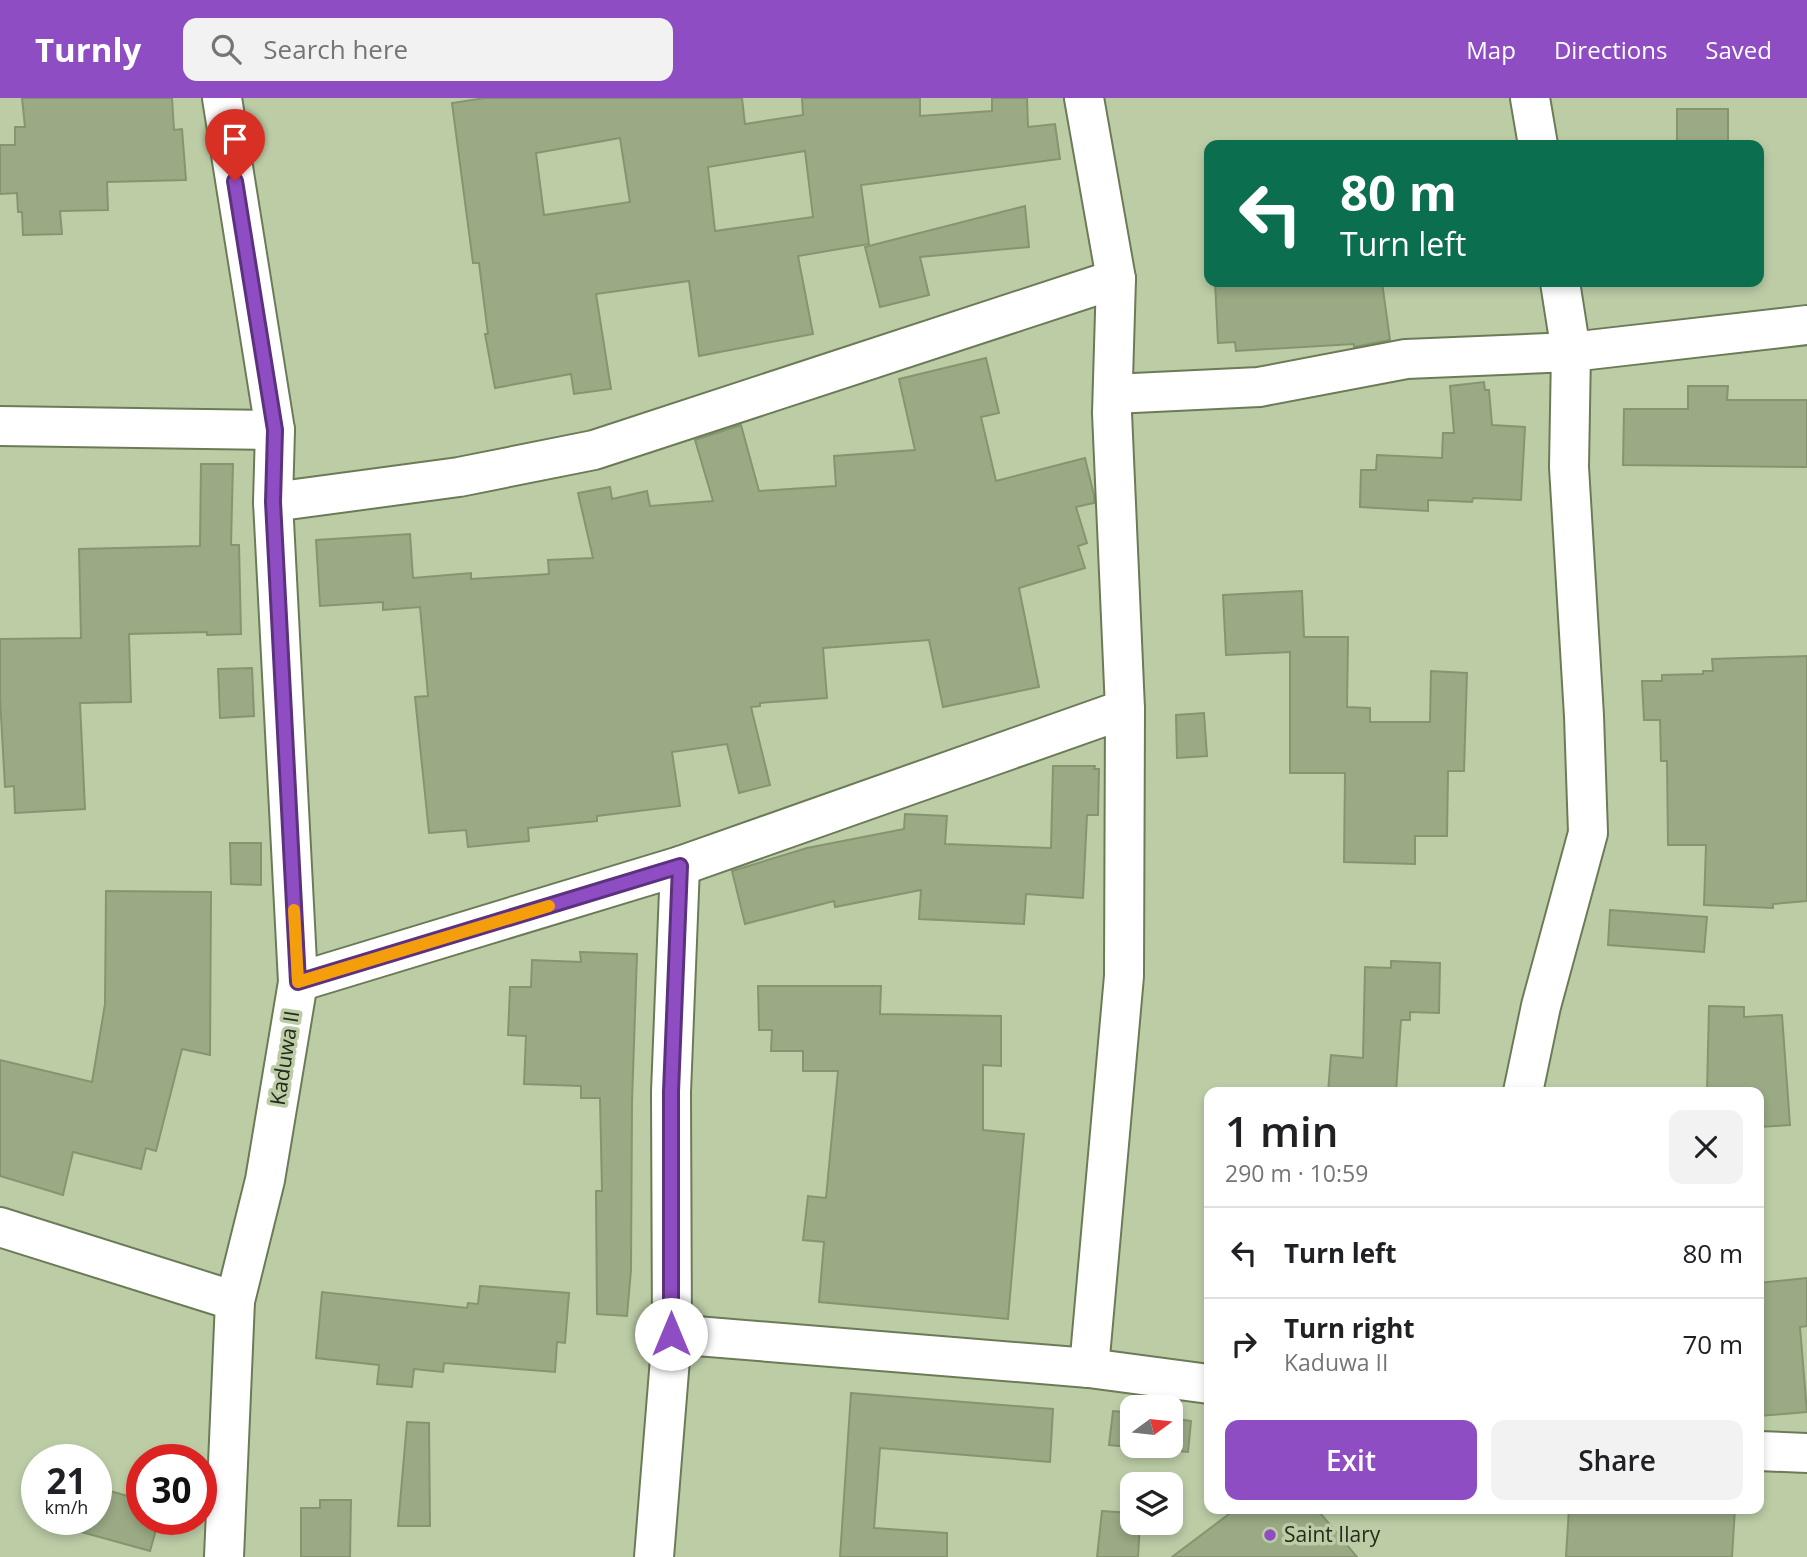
<!DOCTYPE html>
<meta charset="utf-8">
<style>
body{margin:0;font-family:"Open Sans",sans-serif;background:#f2f2f2;color:#202124;height:100vh;display:flex;flex-direction:column;font-size:26px;white-space:nowrap}
*{box-sizing:border-box;margin:0}
p{font-size:23px;color:#757577}
.icon{flex:none;width:38px;height:38px;fill:none;stroke:currentColor;stroke-width:2;stroke-linecap:round;stroke-linejoin:round}
.map{position:relative;flex:1;overflow:hidden}
.panel{position:absolute;left:1204px;top:989px;width:560px;height:427px;display:flex;flex-direction:column;background:#fff;border-radius:14px;box-shadow:0 4px 10px #0003}
.panel>*{flex:none}
.banner{position:absolute;left:1204px;top:42px;width:560px;height:147px;border-radius:14px;box-shadow:0 4px 10px #0003;background:#0b6e4f;color:#fff;overflow:hidden}
.needle{width:46px;rotate:75deg}
.controls{position:absolute;left:1120px;top:1297px;display:grid;gap:14px}
.controls a{display:grid;place-items:center;width:63px;height:63px;border-radius:14px;background:#fff;box-shadow:0 4px 10px #0003;font-size:35px}
.speed{position:absolute;left:21px;top:1346px;display:flex;gap:14px;font-size:35px;font-weight:700;text-align:center}
.speed>*{display:grid;place-content:center;width:91px;height:91px;border-radius:50%;background:#fff;box-shadow:0 4px 10px #0003;line-height:1}
.speed small{font-size:18px;font-weight:400}
.speed .limit{border:10px solid #d22;background:#fff;color:#111}
.pin{position:absolute;display:grid;place-items:center;width:60px;height:60px;color:#fff;margin:-72px -30px;border-radius:50% 50% 50% 0;rotate:-45deg;box-shadow:0 0 7px #0007}
.pin .icon{rotate:45deg}
.me{position:absolute;width:77px;margin:-38px;rotate:0deg;stroke-linejoin:round;filter:drop-shadow(0 0 5px #0008)}
.turn{display:flex;align-items:center;gap:24px;height:147px;padding:0 21px;font-size:32px}
.turn .icon{width:91px;height:91px;stroke-width:2.5}
.turn b{display:block;font-size:49px;line-height:60px}
.round{display:grid;place-items:center;flex:none;width:74px;height:74px;border-radius:14px;background:#f2f2f2}
.head{display:flex;align-items:center;justify-content:space-between;height:119px;padding:0 21px}
h1{font-size:42px;font-weight:600;line-height:52px}
.primary-button{display:flex;gap:14px;margin-top:auto;padding:14px 21px}
.primary-button a{flex:1;height:80px;border-radius:14px;background:#8e4dc2;color:#fff;font-size:28px;font-weight:600;line-height:80px;text-align:center}
.primary-button a+a{background:#f2f2f2;color:#202124}
ul{padding:0;list-style:none}
li{display:flex;align-items:center;gap:21px;height:91px;padding:0 21px;border-top:2px solid #e0e0e0}
li div{flex:1}
li b{display:block;font-size:26px}
li em{font-style:normal}
header{display:flex;align-items:center;gap:42px;box-sizing:border-box;height:98px;padding:0 35px;background:#8e4dc2;color:#fff}
header strong{font-size:33px}
nav{display:flex;gap:38px;margin-inline-start:auto;font-size:24px}
.search{width:490px;height:63px;background:#f2f2f2;display:flex;align-items:center;gap:18px;box-sizing:border-box;padding:0 24px;border-radius:14px;color:#757577;font-size:26px}
.map>svg:first-child{display:block}
.building{fill:#9aaa84;stroke:#84956f;stroke-width:2;fill-rule:evenodd}
.lines{fill:none;stroke-linecap:round;stroke-linejoin:round}
.street-casing{stroke:#6c7b57;stroke-width:42}
.street{stroke:#fff;stroke-width:38}
.route-casing{stroke:#5c327e;stroke-width:18}
.route{stroke:#8e4dc2;stroke-width:12}
.slow{stroke:#f59e0b;stroke-width:12}
.poi-dot{fill:#8e4dc2;stroke:#bccda6;stroke-width:2.5}
.labels{text-anchor:middle;stroke-width:7;stroke-linejoin:round;paint-order:stroke}
.street-label{font-size:21px;fill:#242b1c;stroke:#bccda6}
.poi-label{font-size:21px;fill:#242b1c;stroke:#bccda6;text-anchor:start}
</style>
<header>
<strong>Turnly</strong>
<div class="search"><svg class="icon" aria-label="search" viewBox="0 0 24 24"><circle cx="10" cy="10" r="6"/><path d="M15 15l6 6"/></svg>Search here</div>
<nav><a>Map</a><a>Directions</a><a>Saved</a></nav>
</header>
<div class="map">
<svg width="1807" height="1459" viewBox="0 0 1807 1459">
<rect width="100%" height="100%" fill="#bccda6"/>
<g class="building">
<polygon points="22,0 172,0 174,32 182,31 186,82 107,84 108,112 60,113 62,136 23,137 22,114 18,114 17,95 0,96 0,47 15,47 15,29 25,29"/>
<path d="M485,0h257l3,26 58,-9 -1,-17h118v18l72,-5v-13h35l1,29 27,-3 5,35 -199,26 8,59 -71,12 15,78 -114,22 -10,-75 -93,13 15,95 -37,5 -3,-20 -76,14 -10,-54h3l-9,-71h-6l-21,-160zM620,40l10,64 -86,13 -8,-62zM805,53l8,66 -98,14 -7,-64z"/>
<rect x="1677" y="11" width="51" height="36"/>
<polygon points="1025,108 1029,149 920,159 929,197 880,209 865,149"/>
<polygon points="1215,184 1382,184 1390,242 1354,249 1354,246 1236,253 1235,244 1218,245"/>
<polygon points="986,260 999,315 981,319 996,383 1085,360 1094,397 1094,405 1076,409 1087,445 1078,448 1085,470 1019,490 1039,589 943,609 929,542 823,550 827,600 760,605 760,608 751,609 770,687 739,695 727,646 672,654 680,708 597,718 597,723 528,730 529,743 468,749 466,732 429,735 415,599 428,598 420,509 383,512 383,504 320,508 316,442 410,436 413,480 471,475 471,481 549,476 548,462 593,460 578,395 610,389 612,401 647,393 650,408 713,403 695,342 741,327 759,393 836,388 834,358 915,352 899,281"/>
<polygon points="1484,284 1485,292 1489,292 1492,327 1525,329 1521,402 1473,400 1472,404 1428,402 1428,413 1360,409 1361,372 1376,372 1377,357 1442,360 1443,335 1454,335 1450,288"/>
<polygon points="1688,288 1728,288 1727,302 1807,302 1807,369 1623,367 1624,311 1688,311"/>
<polygon points="201,366 233,366 231,447 239,447 241,536 207,537 207,534 129,536 131,604 80,605 85,711 15,715 14,688 5,689 0,600 0,541 81,540 79,451 200,448"/>
<polygon points="1302,493 1304,539 1348,539 1347,609 1370,610 1370,624 1430,624 1431,573 1467,575 1464,673 1448,673 1447,738 1415,738 1415,766 1344,764 1345,675 1290,675 1290,554 1226,557 1223,497"/>
<polygon points="1807,558 1807,803 1773,806 1773,810 1704,807 1706,747 1668,747 1667,663 1661,663 1660,622 1644,622 1642,583 1662,583 1662,577 1703,576 1703,573 1713,573 1712,561"/>
<polygon points="252,570 254,618 220,620 218,571"/>
<polygon points="1204,615 1207,658 1177,660 1176,617"/>
<polygon points="1053,668 1095,668 1094,671 1099,671 1098,717 1087,717 1083,800 1026,796 1024,826 919,821 921,792 835,809 834,803 745,826 732,773 807,750 904,731 905,716 947,718 945,746 1051,750"/>
<polygon points="230,745 261,745 261,787 231,786"/>
<polygon points="106,793 211,794 210,957 182,951 156,1053 146,1050 141,1071 73,1054 63,1097 0,1078 0,962 92,984 105,906"/>
<polygon points="1610,812 1707,819 1704,854 1608,847"/>
<polygon points="580,854 637,856 632,1004 631,1172 627,1218 597,1216 596,1093 602,1093 600,1000 581,1000 581,988 524,986 526,938 508,937 510,889 531,889 532,862 581,864"/>
<polygon points="1391,863 1440,865 1439,915 1410,914 1410,922 1401,922 1396,994 1328,994 1331,957 1363,960 1365,869 1391,870"/>
<polygon points="758,888 881,888 880,916 1001,918 1001,968 983,967 983,1032 1024,1036 1008,1221 819,1204 824,1144 803,1142 808,1098 826,1100 838,973 803,973 803,953 771,953 772,932 759,932"/>
<polygon points="1709,908 1744,909 1744,919 1782,917 1790,1027 1759,1029 1759,994 1707,994"/>
<polygon points="1807,1180 1807,1228 1800,1229 1807,1314 1759,1318 1759,1185"/>
<polygon points="480,1188 569,1195 565,1245 557,1244 555,1274 444,1265 443,1274 414,1271 412,1289 377,1286 379,1267 316,1260 322,1194 467,1210 468,1205 478,1206"/>
<polygon points="851,1295 1053,1311 1050,1364 880,1350 874,1430 947,1435 947,1459 840,1459"/>
<polygon points="1113,1313 1132,1315 1132,1348 1171,1348 1171,1320 1191,1323 1188,1354 1109,1347"/>
<polygon points="407,1324 429,1325 430,1428 398,1428"/>
<polygon points="96,1389 142,1402 142,1421 159,1421 150,1453 67,1430 68,1421 96,1421"/>
<polygon points="320,1402 351,1402 350,1459 301,1459 301,1410 320,1410"/>
<polygon points="1237,1410 1316,1410 1357,1459 1172,1459"/>
<polygon points="1569,1410 1735,1410 1732,1459 1566,1459"/>
<polygon points="1102,1413 1132,1415 1132,1424 1140,1424 1138,1459 1097,1459"/>
</g>
<g class="lines">
<defs>
<g id="street">
<polyline points="222,0 275,332 273,404 298,884 265,1082 235,1203 224,1459"/>
<polyline points="1084,0 1116,181 1112,315 1125,611 1124,878 1089,1270"/>
<polyline points="1530,0 1538,47"/>
<polyline points="1113,296 1259,289 1406,261 1571,254 1807,227"/>
<polyline points="0,328 275,332"/>
<polyline points="273,404 459,379 594,352 1116,181"/>
<polyline points="298,884 680,768 1125,611"/>
<polyline points="1523,994 1541,908 1588,735 1584,618 1569,369 1571,254 1560,184"/>
<polyline points="0,1129 235,1203"/>
<polyline points="672,1236 1089,1270 1209,1286"/>
<polyline points="1759,1353 1807,1355"/>
<polyline points="654,1459 672,1236 671,994 680,768"/>
</g>
</defs>
<use href="#street" class="street-casing"/>
<use href="#street" class="street"/>
</g>
<g class="lines">
<defs>
<polyline id="route" points="235,83 275,332 273,404 298,884 680,768 671,994 671,1236"/>
</defs>
<use href="#route" class="route-casing"/>
<use href="#route" class="route"/>
<polyline class="slow" points="294,812 298,884 549,808"/>
</g>
<circle class="poi-dot" cx="1270" cy="1437" r="7"/>
<g class="labels">
<g class="street-label">
<text transform="translate(285 960) rotate(-81)" y="7">Kaduwa II</text>
</g>
<g class="poi-label">
<text x="1284" y="1444">Saint Ilary</text>
</g>
</g>
</svg>
<div class="controls">
<a><svg class="needle" viewBox="-14 -14 28 28"><path d="M0-13l5 13h-10z" fill="#e53935"/><path d="M0 13l5-13h-10z" fill="#757577"/></svg></a>
<a><svg class="icon" aria-label="layers" viewBox="0 0 24 24"><path d="M12 4l9 5-9 5-9-5zM3 14l9 5 9-5"/></svg></a>
</div>
<div class="speed"><div>21<small>km/h</small></div><div class="limit">30</div></div>
<div class="pin" style="left:235px;top:83px;background:#d93025"><svg class="icon" aria-label="arrive" viewBox="0 0 24 24"><path d="M6 21V4h12l-3 4 3 4H6"/></svg></div>
<svg class="me" style="left:671px;top:1236px" viewBox="-20 -20 40 40"><circle r="19" fill="#fff"/><path d="M0-13L10 11 0 6-10 11z" fill="#8e4dc2"/></svg>
<div class="banner">
<div class="turn"><svg class="icon" aria-label="left" viewBox="0 0 24 24"><path d="M17 20v-9H6M10 6l-5 5 5 5"/></svg><div><b>80 m</b>Turn left</div></div>
</div>
<section class="panel">
<div class="head"><div><h1>1 min</h1><p>290 m · 10:59</p></div><a class="round"><svg class="icon" aria-label="close" viewBox="0 0 24 24"><path d="M6 6l12 12M18 6L6 18"/></svg></a></div>
<ul>
<li><svg class="icon" aria-label="left" viewBox="0 0 24 24"><path d="M17 20v-9H6M10 6l-5 5 5 5"/></svg><div><b>Turn left</b></div><em>80 m</em></li>
<li><svg class="icon" aria-label="right" viewBox="0 0 24 24"><path d="M7 20v-9h11M14 6l5 5-5 5"/></svg><div><b>Turn right</b><p>Kaduwa II</p></div><em>70 m</em></li>
</ul>
<div class="primary-button"><a>Exit</a><a>Share</a></div>
</section>
</div>
